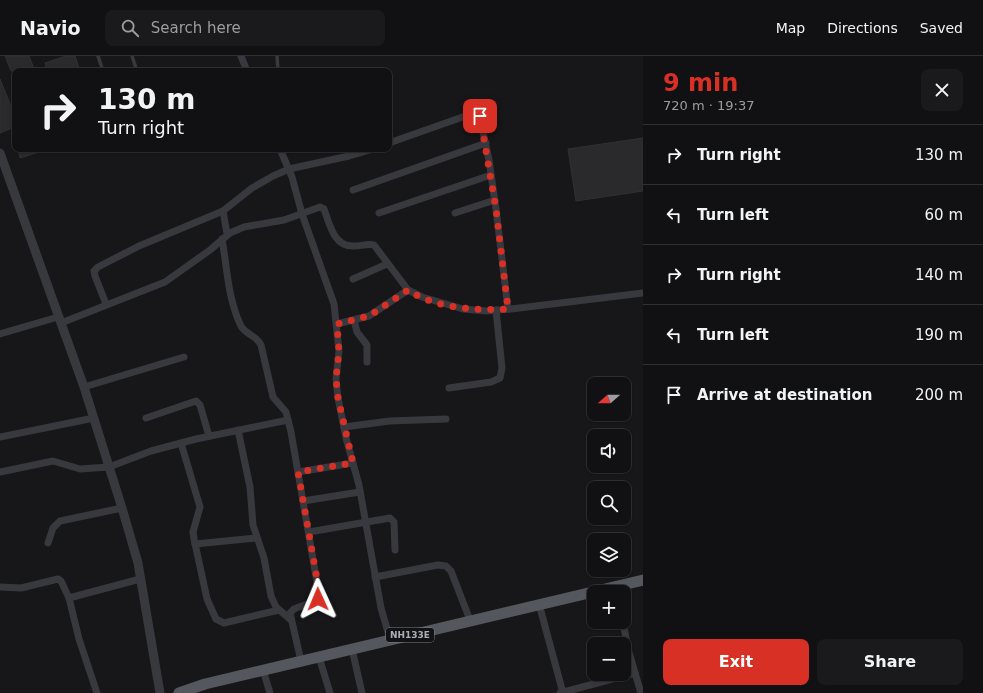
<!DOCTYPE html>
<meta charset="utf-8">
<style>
body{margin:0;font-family:"DejaVu Sans",sans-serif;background:#1a1a1c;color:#f1f3f6;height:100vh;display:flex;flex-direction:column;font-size:15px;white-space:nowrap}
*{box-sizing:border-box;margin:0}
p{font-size:13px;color:#9c9da0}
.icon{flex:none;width:22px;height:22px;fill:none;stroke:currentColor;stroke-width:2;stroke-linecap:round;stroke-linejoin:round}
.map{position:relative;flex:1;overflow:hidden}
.side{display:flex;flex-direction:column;background:#111113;width:340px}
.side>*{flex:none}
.hud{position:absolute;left:12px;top:12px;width:380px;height:84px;border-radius:8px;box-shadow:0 1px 3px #0004,0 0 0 1px #303133;background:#111113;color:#f1f3f6;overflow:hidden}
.needle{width:26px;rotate:249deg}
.fabs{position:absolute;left:587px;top:321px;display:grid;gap:8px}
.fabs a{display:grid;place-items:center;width:44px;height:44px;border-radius:8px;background:#111113;box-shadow:0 1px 3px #0004,0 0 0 1px #303133;font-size:20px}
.pin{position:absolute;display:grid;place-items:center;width:34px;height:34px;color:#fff;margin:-17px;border-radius:8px;box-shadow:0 2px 6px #0006}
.me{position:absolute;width:44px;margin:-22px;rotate:359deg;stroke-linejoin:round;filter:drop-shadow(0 0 3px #0008)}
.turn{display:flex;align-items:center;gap:14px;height:84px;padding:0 20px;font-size:18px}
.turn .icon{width:52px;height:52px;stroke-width:2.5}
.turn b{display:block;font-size:28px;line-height:34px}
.round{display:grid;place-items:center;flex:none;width:42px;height:42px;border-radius:8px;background:#1a1a1c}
.overview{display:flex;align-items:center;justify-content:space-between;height:68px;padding:0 20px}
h1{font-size:24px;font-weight:700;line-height:30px;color:#d93025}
.action{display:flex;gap:8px;margin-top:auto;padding:8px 20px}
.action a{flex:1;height:46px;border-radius:8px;background:#d93025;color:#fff;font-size:16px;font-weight:700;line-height:46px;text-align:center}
.action a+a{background:#1a1a1c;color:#f1f3f6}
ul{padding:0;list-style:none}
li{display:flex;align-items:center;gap:12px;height:60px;padding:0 20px;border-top:1px solid #303133}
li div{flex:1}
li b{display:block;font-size:15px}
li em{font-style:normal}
header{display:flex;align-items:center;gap:24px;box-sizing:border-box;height:56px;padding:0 20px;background:#111113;border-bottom:1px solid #303133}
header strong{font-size:19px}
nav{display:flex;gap:22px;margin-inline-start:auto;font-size:14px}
.search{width:280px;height:36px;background:#1a1a1c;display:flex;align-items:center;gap:10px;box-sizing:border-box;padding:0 14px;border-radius:8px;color:#9c9da0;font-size:15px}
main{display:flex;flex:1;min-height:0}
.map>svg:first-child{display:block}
.building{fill:#2a2a2d;stroke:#313135}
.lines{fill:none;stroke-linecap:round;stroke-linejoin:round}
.service{stroke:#38393e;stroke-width:3.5}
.minor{stroke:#38393e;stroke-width:7}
.tertiary{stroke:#38393e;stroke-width:9}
.primary{stroke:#54575d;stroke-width:11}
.route{stroke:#d93025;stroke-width:7;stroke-dasharray:0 12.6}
.labels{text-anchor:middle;stroke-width:4;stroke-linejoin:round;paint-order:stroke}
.shield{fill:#121214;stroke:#7c8088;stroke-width:1}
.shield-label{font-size:9px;font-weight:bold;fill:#aaafb9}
</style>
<header>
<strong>Navio</strong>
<div class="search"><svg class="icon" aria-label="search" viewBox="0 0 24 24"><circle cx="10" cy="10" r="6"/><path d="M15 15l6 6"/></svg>Search here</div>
<nav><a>Map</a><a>Directions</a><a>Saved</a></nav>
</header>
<main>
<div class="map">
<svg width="643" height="637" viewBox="0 0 643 637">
<rect width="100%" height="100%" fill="#171719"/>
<g class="building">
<polygon points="5,0 29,0 35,15 11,15"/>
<polygon points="66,0 75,0 80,15 47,15 45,7"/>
<polygon points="0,23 15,60 15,71 0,77"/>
<polygon points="643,82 643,135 576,145 568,93"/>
<polygon points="18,93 45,93 45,94 20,102"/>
</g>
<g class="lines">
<g class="service">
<polyline points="98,0 103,15"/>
<polyline points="132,0 137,15"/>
<polyline points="277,0 278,15"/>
</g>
<g class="minor">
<polyline points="241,0 247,15"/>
<polyline points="389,87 474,57 479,58 489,104 496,153 508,253"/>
<polyline points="280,93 292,121 302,158 334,248 339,295 336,323 338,342 346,382 359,429 381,552 390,583"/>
<polyline points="353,134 486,87"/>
<polyline points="223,155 227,178"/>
<polyline points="379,157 491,119"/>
<polyline points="455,157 495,144"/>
<path d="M222,183c5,28 6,61 19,87 5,9 15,9 20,19l12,52 13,15 5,20 28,162 -4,7 -21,8 -4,4 11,48"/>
<polyline points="353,223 387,208"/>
<polyline points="106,248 95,220 94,215 98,211 139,190 223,155 252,132 273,120 289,113 349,100 373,93"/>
<polyline points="354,264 357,276 367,289 367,306"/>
<path d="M61,267l104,-41 45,-32 20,-17 14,-6 40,-7 36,-13 4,2c6,16 10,39 31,37 7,0 13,-3 19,-1l34,45 14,7 41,12 23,2 25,-2 132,-16"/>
<polyline points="337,268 369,260 408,234"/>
<polyline points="0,278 58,261"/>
<polyline points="84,331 184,301"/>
<polyline points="449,332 491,326 500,322 502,312 496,254"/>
<polyline points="146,362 196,345 200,349 209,380"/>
<polyline points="344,371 390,365 446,363"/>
<polyline points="238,374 250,431 253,469 264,502 271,540 276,551 291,564"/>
<polyline points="0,381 94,362"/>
<polyline points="181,387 200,451 193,476 194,483 207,543 216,563 224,567 279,554"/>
<polyline points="0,416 53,405 80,413 109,411 151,395 196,383 288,364"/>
<polyline points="298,416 353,407"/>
<polyline points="303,445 360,436"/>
<polyline points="309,476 390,462 394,466 395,494"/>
<polyline points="48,487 53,472 60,465 122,452"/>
<polyline points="195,488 256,482"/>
<polyline points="375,521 438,509 446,510 451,515 470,564"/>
<polyline points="0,531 21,532 58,523 61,525 69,542 79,583 97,637"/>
<polyline points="69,542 140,523"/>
<polyline points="539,548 563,637"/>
<polyline points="623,566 628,593 641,637"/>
<polyline points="352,593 362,637"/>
<polyline points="319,601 330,637"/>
<polyline points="263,614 270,637"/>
<polyline points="560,637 635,617"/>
</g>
<polyline class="tertiary" points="0,97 84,331 122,452 138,507 160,637"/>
<polyline class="primary" points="179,637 205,628 643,524"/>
</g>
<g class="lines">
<path class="route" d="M318,543l-1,-20 -19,-107 55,-9 -15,-65 -2,-19 3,-28 -2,-27 32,-8 39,-26c26,18 69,21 100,19l-12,-100 -16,-93"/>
</g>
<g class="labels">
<rect class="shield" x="386" y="572" width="48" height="14" rx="3"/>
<g class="shield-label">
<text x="410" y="582">NH133E</text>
</g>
</g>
</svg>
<div class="fabs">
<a><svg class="needle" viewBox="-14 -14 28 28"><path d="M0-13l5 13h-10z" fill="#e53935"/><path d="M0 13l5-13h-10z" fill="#9c9da0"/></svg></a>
<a><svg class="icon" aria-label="sound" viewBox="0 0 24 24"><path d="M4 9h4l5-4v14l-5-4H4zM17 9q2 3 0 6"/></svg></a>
<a><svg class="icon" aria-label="search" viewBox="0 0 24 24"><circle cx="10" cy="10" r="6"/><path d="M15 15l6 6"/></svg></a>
<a><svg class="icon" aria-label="layers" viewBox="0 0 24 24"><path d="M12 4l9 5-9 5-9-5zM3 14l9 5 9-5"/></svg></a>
<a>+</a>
<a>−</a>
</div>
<div class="pin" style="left:480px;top:60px;background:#d93025"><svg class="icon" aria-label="arrive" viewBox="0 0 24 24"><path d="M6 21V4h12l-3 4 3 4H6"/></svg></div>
<svg class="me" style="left:318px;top:543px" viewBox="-20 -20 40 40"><path d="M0-17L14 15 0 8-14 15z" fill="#d93025" stroke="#fff" stroke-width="4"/></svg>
<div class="hud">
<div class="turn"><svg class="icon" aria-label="right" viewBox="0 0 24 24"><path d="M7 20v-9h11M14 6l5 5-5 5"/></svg><div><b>130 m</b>Turn right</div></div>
</div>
</div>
<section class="side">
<div class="overview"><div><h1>9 min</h1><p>720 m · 19:37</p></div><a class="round"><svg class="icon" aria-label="close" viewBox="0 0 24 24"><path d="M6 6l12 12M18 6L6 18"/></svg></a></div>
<ul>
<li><svg class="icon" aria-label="right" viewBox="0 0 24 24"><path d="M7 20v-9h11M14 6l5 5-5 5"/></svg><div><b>Turn right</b></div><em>130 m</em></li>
<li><svg class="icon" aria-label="left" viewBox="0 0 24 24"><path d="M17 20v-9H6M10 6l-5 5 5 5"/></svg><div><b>Turn left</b></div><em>60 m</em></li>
<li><svg class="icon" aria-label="right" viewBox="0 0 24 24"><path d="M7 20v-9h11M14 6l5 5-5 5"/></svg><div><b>Turn right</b></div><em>140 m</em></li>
<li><svg class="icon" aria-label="left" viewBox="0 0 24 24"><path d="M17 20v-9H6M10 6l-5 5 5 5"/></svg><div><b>Turn left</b></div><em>190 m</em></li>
<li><svg class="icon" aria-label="arrive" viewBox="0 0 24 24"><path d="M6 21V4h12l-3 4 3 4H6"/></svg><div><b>Arrive at destination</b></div><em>200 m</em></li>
</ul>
<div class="action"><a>Exit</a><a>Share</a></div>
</section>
</main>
